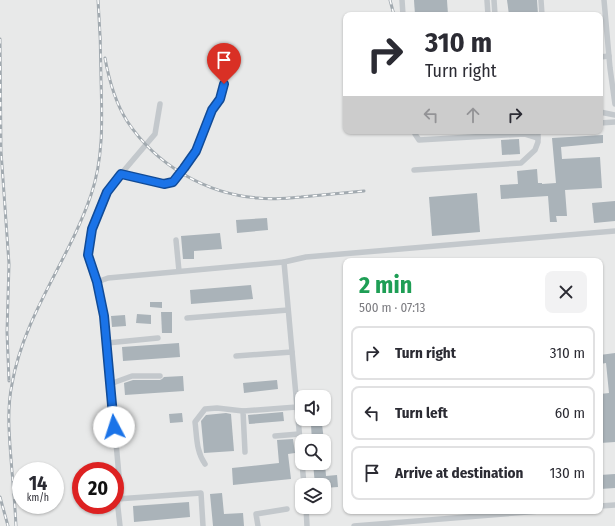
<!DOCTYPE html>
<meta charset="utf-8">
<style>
body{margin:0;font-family:"Fira Sans Condensed",sans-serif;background:#f2f2f3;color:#2b2b33;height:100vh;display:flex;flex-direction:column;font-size:15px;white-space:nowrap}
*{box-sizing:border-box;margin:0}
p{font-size:13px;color:#7c7c81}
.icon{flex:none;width:22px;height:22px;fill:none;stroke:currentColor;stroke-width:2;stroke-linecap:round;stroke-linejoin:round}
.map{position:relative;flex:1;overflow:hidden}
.side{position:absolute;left:343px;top:258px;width:260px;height:256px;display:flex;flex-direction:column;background:#fff;border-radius:8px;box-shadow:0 1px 3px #0004}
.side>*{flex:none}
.hud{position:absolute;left:343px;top:12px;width:260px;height:122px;border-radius:8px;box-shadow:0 1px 3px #0004;background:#fff;color:#2b2b33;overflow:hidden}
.tools{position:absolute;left:295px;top:390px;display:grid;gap:8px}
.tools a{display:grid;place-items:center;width:36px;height:36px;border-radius:8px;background:#fff;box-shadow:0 1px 3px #0004;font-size:20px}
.speed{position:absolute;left:12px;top:462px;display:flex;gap:8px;font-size:20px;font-weight:700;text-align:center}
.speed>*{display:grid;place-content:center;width:52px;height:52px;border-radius:50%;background:#fff;box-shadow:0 1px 3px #0004;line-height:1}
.speed small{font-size:10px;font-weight:400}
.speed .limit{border:6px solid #d22;background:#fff;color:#111}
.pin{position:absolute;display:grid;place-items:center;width:34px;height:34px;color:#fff;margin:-41px -17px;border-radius:50% 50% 50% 0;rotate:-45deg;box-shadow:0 0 4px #0007}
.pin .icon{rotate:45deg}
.me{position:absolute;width:44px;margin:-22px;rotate:355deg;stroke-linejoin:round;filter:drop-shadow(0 0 3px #0008)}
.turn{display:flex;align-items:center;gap:14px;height:84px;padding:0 16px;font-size:18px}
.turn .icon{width:52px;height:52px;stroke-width:2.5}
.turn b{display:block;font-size:28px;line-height:34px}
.lanes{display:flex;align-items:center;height:38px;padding:0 16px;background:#0003;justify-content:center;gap:20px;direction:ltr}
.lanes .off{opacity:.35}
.round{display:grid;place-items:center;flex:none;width:42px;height:42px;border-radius:8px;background:#f2f2f3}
.overview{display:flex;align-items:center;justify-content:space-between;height:68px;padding:0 16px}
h1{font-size:24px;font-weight:700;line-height:30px;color:#1e9e55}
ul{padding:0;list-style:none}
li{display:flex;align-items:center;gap:12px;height:54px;margin:0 8px 6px;padding:0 8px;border:2px solid #e1e1e2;border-radius:8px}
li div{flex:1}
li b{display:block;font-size:15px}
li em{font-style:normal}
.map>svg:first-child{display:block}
.built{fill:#e8e9e9;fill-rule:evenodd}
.building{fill:#aab3b9}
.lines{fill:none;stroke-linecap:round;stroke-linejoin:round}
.minor{stroke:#c3c8cc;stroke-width:5.5}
.rail-casing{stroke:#a2aab0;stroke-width:3}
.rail{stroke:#fff;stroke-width:1.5;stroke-dasharray:4.5;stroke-linecap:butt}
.route-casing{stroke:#114b97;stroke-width:10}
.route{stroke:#1a73e8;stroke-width:7}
</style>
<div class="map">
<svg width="615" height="526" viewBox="0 0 615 526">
<rect width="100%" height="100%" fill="#fafaf8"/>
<path class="built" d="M0,0h615v526h-615zM346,15h254v116h-254zM346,261h254v250h-254zM302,397h22v22h-22zM302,441h22v22h-22zM21,471h34v34h-34zM81,471h34v34h-34zM302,485h22v22h-22z"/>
<g class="building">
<polygon points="414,0 447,0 448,15 415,15"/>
<polygon points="507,0 537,0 538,15 509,15"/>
<polygon points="603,135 603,143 561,147 562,159 600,157 602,188 565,190 567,216 556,216 557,222 550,222 548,196 501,199 500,185 518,184 517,171 537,169 538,183 542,183 542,184 556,183 552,138"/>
<polygon points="519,139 520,154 502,155 501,140"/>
<polygon points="477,193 480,232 432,236 429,197"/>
<polygon points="615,201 615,221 594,223 592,203"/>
<polygon points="267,218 268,230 237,233 236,220"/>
<polygon points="220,233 222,249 194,251 194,259 183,259 181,236"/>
<polygon points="251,285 253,299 191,304 190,290"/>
<polygon points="150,302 162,302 162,308 150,307"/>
<polygon points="161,312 172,312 172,333 162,333"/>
<polygon points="137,314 151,315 151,324 136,323"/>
<polygon points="125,315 126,326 112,327 111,316"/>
<polygon points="179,343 180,357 123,361 122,347"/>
<polygon points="615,353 615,442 600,443 600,394 609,393 606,363 600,364 600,355"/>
<polygon points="183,376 184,391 125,395 124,383 133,380 160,380 162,379 164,377"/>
<polygon points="277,380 278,389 244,393 243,383"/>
<polygon points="283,412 284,421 249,424 248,415"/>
<polygon points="182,413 183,422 170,423 169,414"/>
<polygon points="226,413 231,414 234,451 204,453 201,421 206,415"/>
<polygon points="322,424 324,441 312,441 311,425"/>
<polygon points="293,439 295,453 288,454 291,479 233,485 232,468 279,463 277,440"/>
<polygon points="313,463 325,463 326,476 337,475 338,487 324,488 324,485 315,485"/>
<polygon points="615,474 615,488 600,489 600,475"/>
<polygon points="222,493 224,514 243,513 244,526 213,526 210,494"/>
<polygon points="189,502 190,517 134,522 133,506"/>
</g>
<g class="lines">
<g class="minor">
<polyline points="402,0 403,15"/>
<polyline points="487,0 488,15"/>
<polyline points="494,0 495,15"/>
<polyline points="541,0 542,15"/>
<polyline points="604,0 610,68 615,104"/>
<polyline points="600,57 609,56"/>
<polyline points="600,112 615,115"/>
<polyline points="600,123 615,122"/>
<polyline points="415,131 415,134 419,140 525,134 538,138"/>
<polyline points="414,170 521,163 535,150 538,142 538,131"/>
<polyline points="121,174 155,134 160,104"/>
<polyline points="176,240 179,271"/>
<polyline points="97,282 88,255 92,229 107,192 121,174 164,184 173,182 184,169 196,151 212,110 220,99 227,69"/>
<polyline points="187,318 288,310"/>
<polyline points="158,338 107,343 104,316 97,282 108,278 284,262"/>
<polyline points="107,343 121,498"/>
<polyline points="236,356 292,352"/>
<polyline points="110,384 132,376 160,376"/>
<polyline points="275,436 299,434"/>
<polyline points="245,452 243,411 297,407"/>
<path d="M205,464c-9,-13 -8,-27 -10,-42l10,-13 12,-1 26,3"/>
<polyline points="304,485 284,262 306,257 615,231"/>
<polyline points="600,506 615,505"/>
<polyline points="306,507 307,526"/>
<polyline points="120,526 117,499 201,493 203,526"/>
<polyline points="258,526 256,514 287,509"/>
<polyline points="354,526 540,511"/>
</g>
<defs>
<g id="rail">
<polyline points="390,0 394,15"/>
<polyline points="0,39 1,151 9,264 7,332 9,381"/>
<path d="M105,58c4,22 10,44 22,63 29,44 79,73 131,77 14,2 29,0 43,-1 21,-2 42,-4 63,-6"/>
<polyline points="0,497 8,526"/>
<path d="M16,526c-1,-18 -2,-36 -4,-54 -2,-29 -6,-59 0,-88 12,-69 57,-124 79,-189 13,-38 11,-77 10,-116 0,-27 -1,-53 -3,-79"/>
</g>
</defs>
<use href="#rail" class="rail-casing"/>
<use href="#rail" class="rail"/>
</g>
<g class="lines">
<defs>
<polyline id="route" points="114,427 104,316 97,282 88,255 92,229 107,192 121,174 164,184 173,182 184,168 196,151 212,110 220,99 224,84"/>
</defs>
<use href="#route" class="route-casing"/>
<use href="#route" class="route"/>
</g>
</svg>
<div class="tools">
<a><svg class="icon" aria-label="sound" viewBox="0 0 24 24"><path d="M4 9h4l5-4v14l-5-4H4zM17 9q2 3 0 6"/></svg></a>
<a><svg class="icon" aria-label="search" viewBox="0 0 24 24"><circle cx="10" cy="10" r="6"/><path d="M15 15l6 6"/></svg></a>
<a><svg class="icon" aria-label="layers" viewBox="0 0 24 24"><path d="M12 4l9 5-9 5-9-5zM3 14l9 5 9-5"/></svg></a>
</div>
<div class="speed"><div>14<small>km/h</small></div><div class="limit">20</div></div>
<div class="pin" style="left:224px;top:84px;background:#d93025"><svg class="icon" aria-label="arrive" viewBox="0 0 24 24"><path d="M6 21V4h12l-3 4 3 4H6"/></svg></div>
<svg class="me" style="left:114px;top:427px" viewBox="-20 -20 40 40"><circle r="19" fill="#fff"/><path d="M0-13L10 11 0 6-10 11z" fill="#1a73e8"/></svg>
<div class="hud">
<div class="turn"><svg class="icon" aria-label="right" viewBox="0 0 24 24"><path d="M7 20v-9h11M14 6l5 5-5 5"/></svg><div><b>310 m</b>Turn right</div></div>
<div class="lanes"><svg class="icon off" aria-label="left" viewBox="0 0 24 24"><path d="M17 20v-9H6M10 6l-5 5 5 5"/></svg><svg class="icon off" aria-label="ahead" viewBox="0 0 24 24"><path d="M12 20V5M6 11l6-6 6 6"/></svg><svg class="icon" aria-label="right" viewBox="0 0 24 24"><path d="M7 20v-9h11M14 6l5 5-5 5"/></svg></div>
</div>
<section class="side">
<div class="overview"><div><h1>2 min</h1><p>500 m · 07:13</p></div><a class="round"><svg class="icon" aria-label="close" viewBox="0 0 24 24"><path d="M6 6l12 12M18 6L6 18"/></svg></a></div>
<ul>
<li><svg class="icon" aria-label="right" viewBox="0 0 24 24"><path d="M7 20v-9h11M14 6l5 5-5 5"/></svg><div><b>Turn right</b></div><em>310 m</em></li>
<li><svg class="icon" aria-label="left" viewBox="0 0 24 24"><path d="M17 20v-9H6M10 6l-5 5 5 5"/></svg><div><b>Turn left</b></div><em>60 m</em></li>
<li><svg class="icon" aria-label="arrive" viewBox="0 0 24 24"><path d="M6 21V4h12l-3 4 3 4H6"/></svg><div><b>Arrive at destination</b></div><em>130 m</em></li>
</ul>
</section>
</div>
